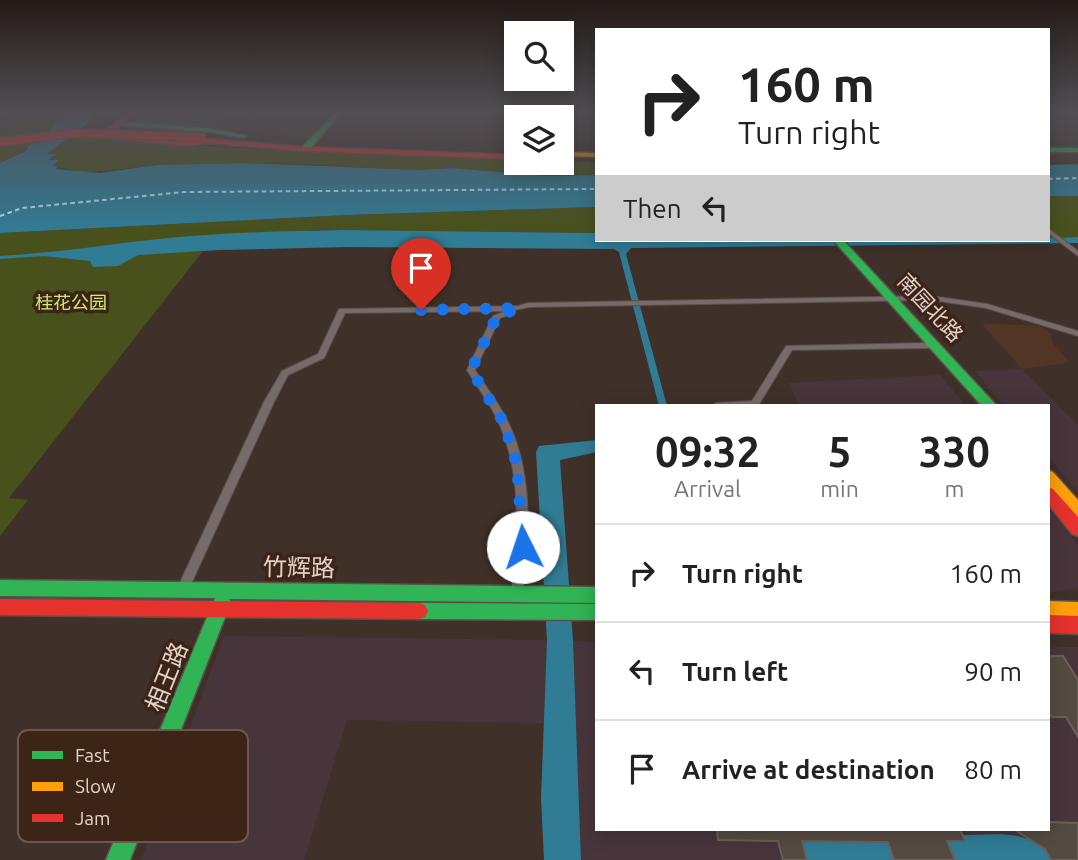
<!DOCTYPE html>
<meta charset="utf-8">
<style>
body{margin:0;font-family:Ubuntu,"Noto Sans SC",sans-serif;background:#f6f6f6;color:#222;height:100vh;display:flex;flex-direction:column;font-size:26px;white-space:nowrap}
*{box-sizing:border-box;margin:0}
p{font-size:23px;color:#767676}
.icon{flex:none;width:38px;height:38px;fill:none;stroke:currentColor;stroke-width:2;stroke-linecap:round;stroke-linejoin:round}
.map{position:relative;flex:1;overflow:hidden}
.side{position:absolute;left:595px;top:404px;width:455px;height:427px;display:flex;flex-direction:column;background:#fff;border-radius:0px;box-shadow:0 4px 18px #0003}
.side>*{flex:none}
.hud{position:absolute;left:595px;top:28px;width:455px;height:214px;border-radius:0px;box-shadow:0 4px 18px #0003;background:#fff;color:#222;overflow:hidden}
.buttons{position:absolute;left:504px;top:21px;display:grid;gap:14px}
.buttons a{display:grid;place-items:center;width:70px;height:70px;border-radius:0px;background:#fff;box-shadow:0 4px 18px #0003;font-size:35px}
.pin{position:absolute;display:grid;place-items:center;width:60px;height:60px;color:#fff;margin:-72px -30px;border-radius:50% 50% 50% 0;rotate:-45deg;box-shadow:0 0 7px #0007}
.pin .icon{rotate:45deg}
.me{position:absolute;width:77px;margin:-38px;rotate:356deg;stroke-linejoin:round;filter:drop-shadow(0 0 5px #0008)}
.turn{display:flex;align-items:center;gap:24px;height:147px;padding:0 28px;font-size:32px}
.turn .icon{width:91px;height:91px;stroke-width:2.5}
.turn b{display:block;font-size:49px;line-height:60px}
.then{display:flex;align-items:center;height:66px;padding:0 28px;background:#0003;gap:14px;font-size:26px}
.eta{display:flex;justify-content:space-evenly;align-items:center;height:119px;text-align:center}
.eta b{font-size:42px;font-weight:700;line-height:49px}
ul{padding:0;list-style:none}
li{display:flex;align-items:center;gap:21px;height:98px;padding:0 28px;border-top:2px solid #e0e0e0}
li div{flex:1}
li b{display:block;font-size:26px}
li em{font-style:normal}
.map>svg:first-child{display:block}
.commercial{fill:#48353c}
.built{fill:#523525}
.green{fill:#48511b}
.water{fill:#307c95}
.lines{fill:none;stroke-linecap:round;stroke-linejoin:round}
.ferry{stroke:#b0e0f4;stroke-width:2;stroke-dasharray:4.5 3.5;stroke-linecap:butt}
.building{fill:#554a42;stroke:#6a6058;stroke-width:2}
.street-casing{stroke:#5b4f48;stroke-width:2}
.fast-casing{stroke:#5b4f48;stroke-width:3}
.slow-casing{stroke:#5b4f48;stroke-width:3}
.jam-casing{stroke:#5b4f48;stroke-width:3}
.street{fill:#776a6a;fill-rule:evenodd}
.fast{fill:#30b455;fill-rule:evenodd}
.slow{fill:#ff9f0a;fill-rule:evenodd}
.jam{fill:#e5322d;fill-rule:evenodd}
.jam-bridge-casing{stroke:#5b4f48;stroke-width:10;stroke-linecap:butt}
.jam-bridge{stroke:#e5322d;stroke-width:8}
.route{stroke:#1a73e8;stroke-width:12;stroke-dasharray:0 21.6}
.labels{text-anchor:middle;stroke-width:7;stroke-linejoin:round;paint-order:stroke}
.far-park-label{font-size:18px;fill:#cfe977;stroke:#3c2417}
.street-label{font-size:21px;fill:#e2d2ca;stroke:#3c2417}
.near-street-label{font-size:24px;fill:#e2d2ca;stroke:#3c2417}
.key{fill:#3c2417;stroke:#6e584d;stroke-width:2}
.key-label{font-size:19px;fill:#e2d2ca}
</style>
<div class="map">
<svg width="1078" height="860" viewBox="0 0 1078 860">
<rect width="100%" height="100%" fill="#3f3129"/>
<g class="commercial">
<polygon points="1022,369 1078,425 1078,491 1048,457 1048,406 1004,406 975,371"/>
<polygon points="940,375 966,406 800,406 788,383"/>
<polygon points="1048,508 1078,545 1078,589 1048,593"/>
<polygon points="224,636 547,640 544,723 347,720 304,860 141,860"/>
<polygon points="573,641 597,642 597,830 1048,830 1048,647 1078,647 1078,860 581,860"/>
</g>
<g class="built">
<polygon points="245,113 333,113 309,138 211,128 223,117 239,117"/>
<polygon points="982,324 1036,325 1047,329 1051,334 1051,341 1069,361 1066,363 1022,369"/>
</g>
<g class="green">
<polygon points="16,113 61,113 49,132 28,146 26,151 0,163 0,121"/>
<polygon points="139,113 163,113 160,117 223,117 211,128 138,122 134,119"/>
<polygon points="75,136 189,146 516,159 516,163 597,162 597,175 546,176 452,168 420,170 274,163 157,165 87,173 51,166 49,160 55,155 47,155 62,142"/>
<polygon points="1048,196 1078,196 1078,237 1048,238"/>
<polygon points="597,207 597,233 313,230 174,252 203,251 9,498 28,500 0,536 0,233 347,215"/>
</g>
<g class="water">
<polygon points="61,113 97,113 75,136 62,142 48,154 56,154 49,160 59,160 52,166 58,166 56,169 100,173 157,165 246,163 420,170 452,168 546,176 597,175 597,207 347,215 0,233 0,163 26,151 28,146 49,132"/>
<polygon points="1078,164 1078,196 1048,196 1048,165"/>
<path d="M343,230l254,3v7h451v-2l30,-1v6l-447,5 -5,6 41,152h-8l-40,-154 -5,-3 -267,-2 -128,3 -81,5 -20,11 -25,1 -3,-6 -46,-5 -44,3v-3c51,-3 98,-10 149,-16 64,-7 130,-9 194,-10z"/>
<polygon points="597,440 597,452 560,460 573,641 581,860 544,860 541,798 547,640 536,452 539,446"/>
<path d="M962,835c31,0 73,-8 89,25h-96l-8,-19z"/>
<polygon points="802,841 888,842 895,860 807,860"/>
</g>
<g class="lines">
<g class="ferry">
<polyline points="1048,179 1078,178"/>
<polyline points="0,216 22,208 184,192 597,189"/>
</g>
</g>
<g class="building">
<polygon points="1048,656 1063,656 1078,680 1078,737 1066,717 1052,717 1048,711"/>
<polygon points="1048,822 1078,823 1078,860 1051,860 1045,849 1015,830 1048,830"/>
<polygon points="717,830 960,830 965,841 947,841 955,860 894,860 888,842 802,841 807,860 783,860 778,841 718,840"/>
</g>
<g class="lines">
<defs>
<g id="street">
<polygon points="1048,228 1078,251 1078,256 1048,233"/>
<path d="M931,296l56,8 91,27v5l-92,-28 -55,-8 -402,7 -14,3v3l-15,5 -25,52c11,17 23,32 32,50 27,53 22,117 16,174l-2,4 -4,2 -4,-2 -2,-4c7,-57 12,-119 -13,-173 -8,-18 -21,-34 -31,-51l26,-54 13,-5 -161,2 -21,45 -36,17 -14,27 -87,191 -4,1 -4,-1 -2,-4 87,-187 18,-31 36,-17 21,-45 179,-3 10,-3z"/>
<polygon points="926,343 929,344 930,346 929,348 792,350 758,406 711,406 716,403 752,401 786,346"/>
</g>
<g id="fast">
<polygon points="335,113 341,113 308,151 302,151 302,147"/>
<polygon points="115,122 210,128 247,136 243,138 210,132 117,125"/>
<rect x="1048" y="148" width="30" height="4"/>
<polygon points="833,240 843,240 997,406 982,406"/>
<polygon points="0,580 597,587 597,603 229,599 231,602 130,860 106,860 215,598 0,596"/>
<polygon points="419,603 597,604 597,620 419,619 413,617 410,611 413,605"/>
</g>
<g id="slow">
<polygon points="562,152 597,153 597,157 562,156"/>
<polygon points="1048,470 1053,472 1078,500 1078,517 1072,516 1048,487"/>
<polygon points="1048,601 1078,602 1078,618 1048,617"/>
</g>
<g id="jam">
<polygon points="128,113 135,113 110,134 189,142 198,138 305,147 516,155 516,159 305,151 205,143 189,146 101,138 101,134"/>
<polygon points="1048,487 1053,489 1078,517 1078,536 1072,534 1048,504"/>
<polygon points="0,599 419,603 425,605 428,611 425,617 419,619 0,615"/>
<polygon points="1048,615 1078,616 1078,634 1048,633"/>
</g>
</defs>
<use href="#street" class="street-casing"/>
<use href="#fast" class="fast-casing"/>
<use href="#slow" class="slow-casing"/>
<use href="#jam" class="jam-casing"/>
<use href="#street" class="street"/>
<use href="#fast" class="fast"/>
<use href="#slow" class="slow"/>
<use href="#jam" class="jam"/>
<defs>
<polyline id="jam-bridge" points="0,142 76,133 202,137"/>
</defs>
<use href="#jam-bridge" class="jam-bridge-casing"/>
<use href="#jam-bridge" class="jam-bridge"/>
</g>
<linearGradient id="sky" x2="0" y2="1"><stop stop-color="#231b17"/><stop offset="0.48" stop-color="#524e54"/><stop offset="1" stop-color="#524e54" stop-opacity="0"/></linearGradient>
<rect width="1078" height="233" fill="url(#sky)"/>
<g class="lines">
<polyline class="route" points="421,310 519,308 497,316 471,370 504,423 517,465 523,547"/>
</g>
<g class="labels">
<g class="far-park-label">
<text x="71" y="309">桂花公园</text>
</g>
<g class="street-label">
<text transform="translate(930 308) rotate(47)" y="7">南园北路</text>
</g>
<g class="near-street-label">
<text transform="translate(299 568) rotate(1)" y="8">竹辉路</text>
<text transform="translate(167 677) rotate(-68)" y="8">相王路</text>
</g>
</g>
<rect x="18" y="730" width="230" height="112" rx="10" class="key"/>
<rect x="32" y="751" width="31" height="8" fill="#30b455"/>
<rect x="32" y="782" width="31" height="9" fill="#ff9f0a"/>
<rect x="32" y="814" width="31" height="8" fill="#e5322d"/>
<g class="key-label">
<text x="75" y="762">Fast</text>
<text x="75" y="793">Slow</text>
<text x="75" y="825">Jam</text>
</g>
</svg>
<div class="buttons">
<a><svg class="icon" aria-label="search" viewBox="0 0 24 24"><circle cx="10" cy="10" r="6"/><path d="M15 15l6 6"/></svg></a>
<a><svg class="icon" aria-label="layers" viewBox="0 0 24 24"><path d="M12 4l9 5-9 5-9-5zM3 14l9 5 9-5"/></svg></a>
</div>
<div class="pin" style="left:421px;top:310px;background:#d93025"><svg class="icon" aria-label="arrive" viewBox="0 0 24 24"><path d="M6 21V4h12l-3 4 3 4H6"/></svg></div>
<svg class="me" style="left:523px;top:547px" viewBox="-20 -20 40 40"><circle r="19" fill="#fff"/><path d="M0-13L10 11 0 6-10 11z" fill="#1a73e8"/></svg>
<div class="hud">
<div class="turn"><svg class="icon" aria-label="right" viewBox="0 0 24 24"><path d="M7 20v-9h11M14 6l5 5-5 5"/></svg><div><b>160 m</b>Turn right</div></div>
<div class="then">Then<svg class="icon" aria-label="left" viewBox="0 0 24 24"><path d="M17 20v-9H6M10 6l-5 5 5 5"/></svg></div>
</div>
<section class="side">
<div class="eta">
<div><b>09:32</b><p>Arrival</p></div>
<div><b>5</b><p>min</p></div>
<div><b>330</b><p>m</p></div>
</div>
<ul>
<li><svg class="icon" aria-label="right" viewBox="0 0 24 24"><path d="M7 20v-9h11M14 6l5 5-5 5"/></svg><div><b>Turn right</b></div><em>160 m</em></li>
<li><svg class="icon" aria-label="left" viewBox="0 0 24 24"><path d="M17 20v-9H6M10 6l-5 5 5 5"/></svg><div><b>Turn left</b></div><em>90 m</em></li>
<li><svg class="icon" aria-label="arrive" viewBox="0 0 24 24"><path d="M6 21V4h12l-3 4 3 4H6"/></svg><div><b>Arrive at destination</b></div><em>80 m</em></li>
</ul>
</section>
</div>
